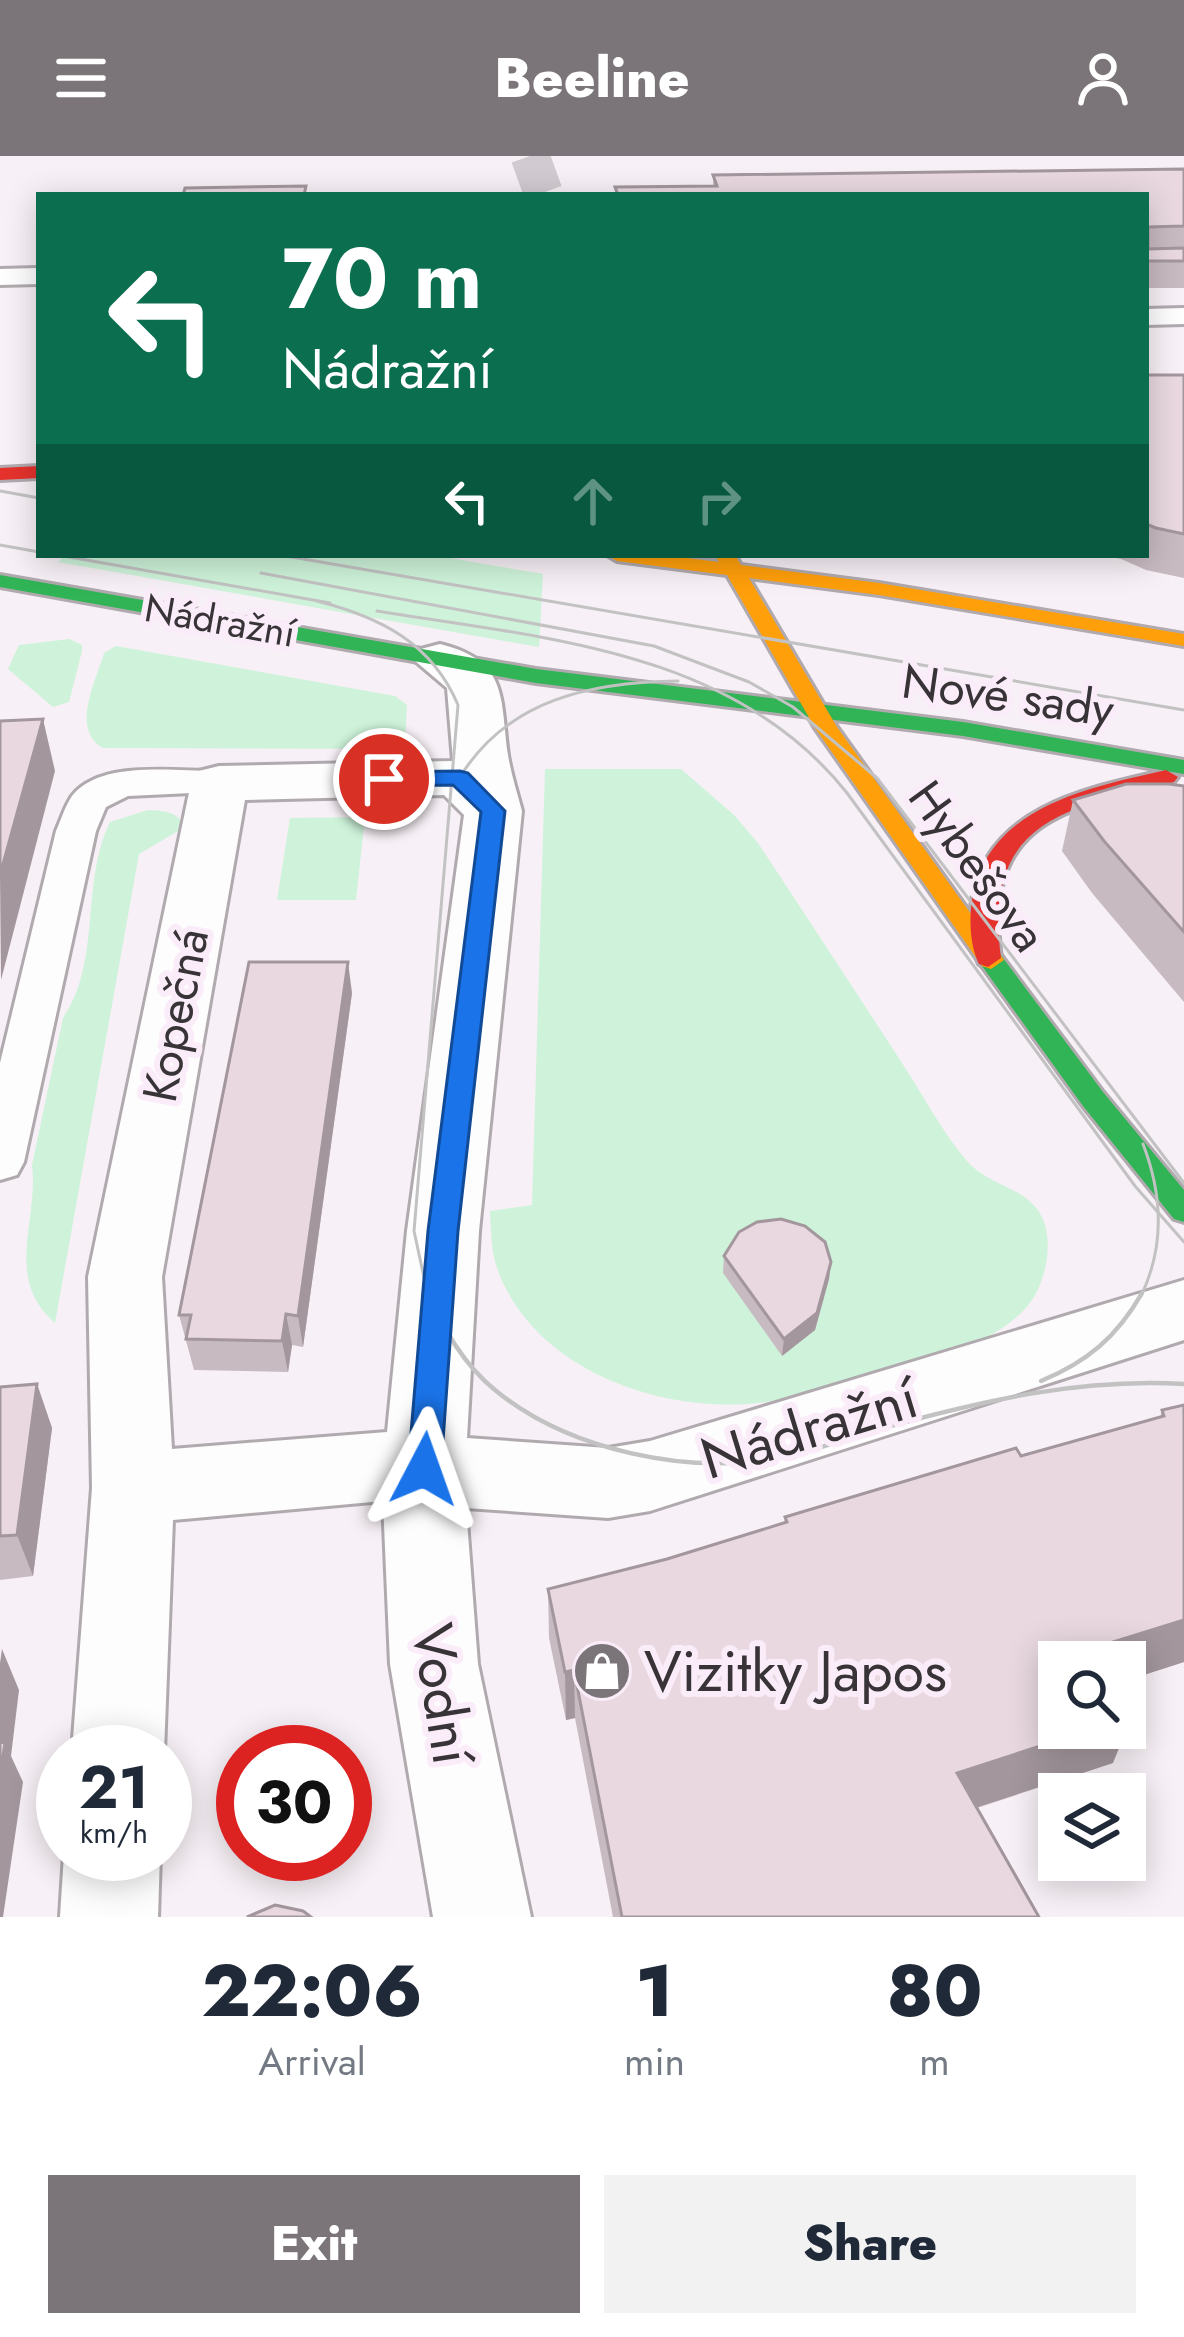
<!DOCTYPE html>
<meta charset="utf-8">
<style>
body{margin:0;font-family:Jost,sans-serif;background:#f2f2f3;color:#1f2937;height:100vh;display:flex;flex-direction:column;font-size:45px;white-space:nowrap}
*{box-sizing:border-box;margin:0}
p{font-size:39px;color:#747a83}
.icon{flex:none;width:66px;height:66px;fill:none;stroke:currentColor;stroke-width:2;stroke-linecap:round;stroke-linejoin:round}
.map{position:relative;height:1761px;overflow:hidden}
.side{display:flex;flex-direction:column;background:#fff;flex:1}
.side>*{flex:none}
.top-card{position:absolute;left:36px;top:36px;width:1113px;height:366px;border-radius:0px;box-shadow:0 6px 30px #0003;background:#0b6e4f;color:#fff;overflow:hidden}
.controls{position:absolute;left:1038px;top:1485px;display:grid;gap:24px}
.controls a{display:grid;place-items:center;width:108px;height:108px;border-radius:0px;background:#fff;box-shadow:0 6px 30px #0003;font-size:60px}
.speed{position:absolute;left:36px;top:1569px;display:flex;gap:24px;font-size:60px;font-weight:700;text-align:center}
.speed>*{display:grid;place-content:center;width:156px;height:156px;border-radius:50%;background:#fff;box-shadow:0 6px 30px #0003;line-height:1}
.speed small{font-size:30px;font-weight:400}
.speed .limit{border:18px solid #d22;background:#fff;color:#111}
.pin{position:absolute;display:grid;place-items:center;width:102px;height:102px;color:#fff;margin:-51px;border:6px solid #fff;border-radius:50%;box-shadow:0 3px 12px #0007}
.me{position:absolute;width:132px;margin:-66px;rotate:4deg;stroke-linejoin:round;filter:drop-shadow(0 0 9px #0008)}
.turn{display:flex;align-items:center;gap:42px;height:252px;padding:0 48px;font-size:54px}
.turn .icon{width:156px;height:156px;stroke-width:2.5}
.turn b{display:block;font-size:84px;line-height:102px}
.lanes{display:flex;align-items:center;height:114px;padding:0 48px;background:#0003;justify-content:center;gap:60px;direction:ltr}
.lanes .off{opacity:.35}
.eta{display:flex;justify-content:space-evenly;align-items:center;height:204px;text-align:center}
.eta b{font-size:72px;font-weight:800;line-height:84px}
.action{display:flex;gap:24px;margin-top:auto;padding:24px 48px}
.action a{flex:1;height:138px;border-radius:0px;background:#7b757a;color:#fff;font-size:48px;font-weight:800;line-height:138px;text-align:center}
.action a+a{background:#f2f2f3;color:#1f2937}
header{display:flex;justify-content:space-between;align-items:center;height:156px;padding:0 48px;background:#7b757a;color:#fff;font-size:54px;font-weight:800}
.map>svg:first-child{display:block}
.green{fill:#cef3da}
.lines{fill:none;stroke-linecap:round;stroke-linejoin:round}
.secondary-tunnel{stroke:#d1cad0;stroke-width:39;stroke-dasharray:39 20;stroke-linecap:butt}
.lane-casing{stroke:#b0aaaf;stroke-width:6}
.street-casing{stroke:#b0aaaf;stroke-width:6}
.fast-casing{stroke:#b0aaaf;stroke-width:6}
.slow-casing{stroke:#b0aaaf;stroke-width:6}
.jam-casing{stroke:#b0aaaf;stroke-width:6}
.lane{fill:#fefdfe;fill-rule:evenodd}
.street{fill:#fefdfe;fill-rule:evenodd}
.fast{fill:#30b455;fill-rule:evenodd}
.slow{fill:#ff9f0a;fill-rule:evenodd}
.jam{fill:#e5322d;fill-rule:evenodd}
.tram-far1{stroke:#c3c2c3;stroke-width:3}
.tram{stroke:#c3c2c3;stroke-width:4.5}
.wall{fill:#c8bac1}
.shaded-wall{fill:#a3979d}
.building{fill:#e9d8e0;stroke:#a3979d;stroke-width:3}
.route{fill:#1a73e8;stroke:#114b97;stroke-width:3}
.labels{text-anchor:middle;stroke-width:12;stroke-linejoin:round;paint-order:stroke}
.far-street-label{font-size:39px;fill:#383337;stroke:#faedf9}
.street-label{font-size:48px;fill:#383337;stroke:#faedf9}
.near-street-label{font-size:57px;fill:#383337;stroke:#faedf9}
.near-poi-label{font-size:57px;fill:#383337;stroke:#faedf9;text-anchor:start}
</style>
<header><svg class="icon" aria-label="menu" viewBox="0 0 24 24"><path d="M4 6h16M4 12h16M4 18h16"/></svg>Beeline<svg class="icon" aria-label="person" viewBox="0 0 24 24"><circle cx="12" cy="8" r="4"/><path d="M4 21q1-7 8-7t8 7"/></svg></header>
<div class="map">
<svg width="1184" height="1761" viewBox="0 0 1184 1761">
<rect width="100%" height="100%" fill="#f7f0f6"/>
<g class="green">
<polygon points="65,399 432,399 543,418 539,491 58,406"/>
<polygon points="69,483 82,489 82,495 69,546 53,551 8,513 19,489"/>
<path d="M116,490l279,50 12,9 -2,38 -20,6 -282,-1c-33,-18 -7,-67 1,-95z"/>
<path d="M545,613h136l53,46 24,28c48,73 96,146 144,220 21,32 40,69 65,98 25,29 69,25 79,68 6,27 -4,65 -25,84 -37,36 -92,45 -140,59 -40,12 -82,27 -123,31 -100,11 -228,-35 -262,-138 -5,-16 -5,-37 -6,-54l42,-6z"/>
<path d="M148,654c17,1 29,1 37,17l-46,27 -84,469c-52,-45 -16,-102 -23,-158l31,-147c39,-57 17,-134 47,-196z"/>
<polygon points="365,661 356,744 277,744 290,662"/>
</g>
<g class="lines">
<polyline class="secondary-tunnel" points="530,0 544,39"/>
<defs>
<g id="lane">
<polygon points="39,112 39,128 0,129 0,113"/>
<polygon points="1184,152 1184,168 1146,169 1146,153"/>
<path d="M219,615l14,4 5,8 -5,8 -105,5 -22,11 -10,24 -72,331 -7,13 -17,5v-117l56,-232c5,-11 9,-25 16,-35 29,-37 106,-24 147,-25z"/>
</g>
<g id="street">
<path d="M440,488c69,17 60,54 68,111 3,19 9,37 14,56l-43,420 -12,207 141,10 42,-7 534,-161v60l-534,171 -42,7 -142,-10 12,156 53,253h-98l-43,-253 -7,-163 -210,19 -9,232h-92l20,-264 -4,-211 103,-494 8,-12 20,-5 234,-5 -6,-73 -33,-28 7,-11zM444,639l20,20 -57,416 -20,201 -215,17 -10,-172 83,-477z"/>
<polygon points="64,1698 160,1698 158,1761 60,1761"/>
</g>
<g id="fast">
<polygon points="0,419 536,513 963,566 1184,604 1184,618 963,580 536,527 0,431"/>
<polygon points="991,795 1000,798 1103,936 1184,1034 1184,1066 1174,1063 1083,950 982,810 978,804 982,798"/>
</g>
<polygon id="slow" points="607,399 663,399 719,406 715,399 735,399 741,409 879,427 1184,478 1184,490 879,439 749,422 837,571 1004,804 991,813 982,810 815,572 727,419 617,405"/>
<g id="jam">
<polygon points="39,310 39,322 0,324 0,312"/>
<path d="M1166,614l12,7 -4,5c-112,27 -191,39 -173,176l-13,9 -9,-3c-9,-18 -10,-44 -7,-64 15,-93 115,-112 194,-130z"/>
</g>
</defs>
<use href="#lane" class="lane-casing"/>
<use href="#street" class="street-casing"/>
<use href="#fast" class="fast-casing"/>
<use href="#slow" class="slow-casing"/>
<use href="#jam" class="jam-casing"/>
<use href="#lane" class="lane"/>
<use href="#street" class="street"/>
<use href="#fast" class="fast"/>
<use href="#slow" class="slow"/>
<use href="#jam" class="jam"/>
<g class="tram-far1">
<polyline points="0,335 39,342"/>
<polyline points="0,389 39,396"/>
<polyline points="58,399 330,447"/>
<polyline points="280,399 1184,554"/>
<polyline points="261,417 654,490 749,526 793,551 877,622 1184,1027"/>
<path d="M317,445c63,16 115,42 141,104l-44,526 14,65"/>
<path d="M377,455c167,27 357,39 470,182l288,393 49,56"/>
<path d="M460,621c48,-78 132,-95 218,-96"/>
<path d="M1141,1140c24,-50 22,-100 2,-152"/>
</g>
<g class="tram">
<path d="M427,1137c17,36 36,71 68,97 73,60 193,86 286,67 36,-7 71,-20 106,-30 98,-27 195,-49 297,-43"/>
<path d="M1041,1225c46,-19 76,-44 101,-88"/>
</g>
</g>
<g class="wall">
<polygon points="1184,13 1184,132 1146,132 1146,39 615,39 615,31 713,30 713,19"/>
<polygon points="1146,219 1184,219 1184,422 1146,414 1121,403 1104,399 1146,399"/>
<polygon points="1184,630 1184,846 1092,737 1062,695 1073,644"/>
<polygon points="352,837 303,1191 292,1189 288,1216 194,1214 179,1159"/>
<polygon points="724,1100 831,1106 829,1123 815,1174 782,1200 723,1117"/>
<polygon points="37,1228 52,1272 33,1420 0,1424 0,1231"/>
<polygon points="1184,1249 1184,1506 1125,1525 1059,1506 1113,1607 977,1652 1039,1761 613,1761 575,1562 566,1564 549,1482 548,1433 667,1403 784,1367 785,1361 1160,1262 1162,1254"/>
</g>
<g class="shaded-wall">
<polygon points="43,563 55,615 1,824 0,719"/>
<polygon points="348,806 352,837 303,1191 298,1160"/>
<polygon points="831,1106 829,1123 815,1174 782,1200 784,1183"/>
<polygon points="286,1158 292,1189 288,1216 282,1185"/>
<polygon points="37,1228 52,1272 33,1420 17,1379"/>
<polygon points="1184,1464 1184,1506 1125,1525 1125,1506 1089,1506 1094,1492"/>
<polygon points="2,1493 19,1534 11,1600 23,1626 3,1761 0,1761 0,1507"/>
<polygon points="574,1514 575,1562 566,1564 565,1516"/>
<polygon points="1132,1560 1113,1607 944,1662 957,1617 1096,1572 1125,1572 1125,1563"/>
</g>
<g class="building">
<polygon points="1184,13 1184,70 1148,71 1148,93 1184,92 1184,105 1146,105 1146,39 618,39 615,31 717,30 713,19"/>
<polygon points="306,30 304,39 183,39 185,32"/>
<polygon points="1146,219 1184,219 1184,378 1156,372 1146,368"/>
<polygon points="43,563 0,719 0,565"/>
<polygon points="1126,628 1169,628 1184,630 1184,776 1104,685 1073,644"/>
<polygon points="249,806 348,806 298,1160 286,1158 282,1185 186,1183 191,1159 179,1159"/>
<polygon points="781,1063 805,1070 825,1086 831,1106 817,1157 784,1183 724,1100 739,1076 757,1066"/>
<polygon points="37,1228 17,1379 0,1380 0,1231"/>
<polygon points="1184,1249 1184,1464 1094,1492 1101,1506 1059,1506 1059,1572 1096,1572 957,1617 1039,1761 622,1761 574,1514 565,1516 548,1433 667,1403 787,1366 785,1361 1016,1292 1021,1300 1164,1260 1162,1254"/>
<polygon points="1125,1547 1132,1560 1125,1563"/>
<polygon points="0,1586 5,1587 0,1619"/>
<polygon points="275,1749 303,1755 311,1761 247,1761"/>
</g>
<polygon class="route" points="460,615 468,617 505,655 458,1075 441,1313 436,1323 424,1328 413,1323 408,1313 428,1075 481,656 453,629 384,630 372,623 384,616"/>
<defs>
<symbol id="shop-disc" viewBox="-11 -11 22 22"><circle r="9.5" fill="#7b757a" stroke="#faedf9"/><path d="M-5-2.5h2.3a2.7 3.5 0 0 1 5.4 0H5L5.5 6h-11ZM-1.5-2.5h3a1.5 2.3 0 0 0-3 0Z" fill="#fff"/></symbol>
</defs>
<g fill-rule="evenodd">
<use href="#shop-disc" x="569" y="1482" width="66" height="66"/>
</g>
<g class="labels">
<g class="far-street-label">
<text transform="translate(220 464) rotate(10)" y="14">Nádražní</text>
</g>
<g class="street-label">
<text transform="translate(1008 539) rotate(8)" y="17">Nové sady</text>
<text transform="translate(978 710) rotate(54)" y="17">Hybešova</text>
<text transform="translate(175 859) rotate(-79)" y="17">Kopečná</text>
</g>
<g class="near-street-label">
<text transform="translate(809 1272) rotate(-17)" y="20">Nádražní</text>
<text transform="translate(443 1538) rotate(81)" y="20">Vodní</text>
</g>
<g class="near-poi-label">
<text x="644" y="1535">Vizitky Japos</text>
</g>
</g>
</svg>
<div class="controls">
<a><svg class="icon" aria-label="search" viewBox="0 0 24 24"><circle cx="10" cy="10" r="6"/><path d="M15 15l6 6"/></svg></a>
<a><svg class="icon" aria-label="layers" viewBox="0 0 24 24"><path d="M12 4l9 5-9 5-9-5zM3 14l9 5 9-5"/></svg></a>
</div>
<div class="speed"><div>21<small>km/h</small></div><div class="limit">30</div></div>
<div class="pin" style="left:384px;top:623px;background:#d93025"><svg class="icon" aria-label="arrive" viewBox="0 0 24 24"><path d="M6 21V4h12l-3 4 3 4H6"/></svg></div>
<svg class="me" style="left:424px;top:1313px" viewBox="-20 -20 40 40"><path d="M0-17L14 15 0 8-14 15z" fill="#1a73e8" stroke="#fff" stroke-width="4"/></svg>
<div class="top-card">
<div class="turn"><svg class="icon" aria-label="left" viewBox="0 0 24 24"><path d="M17 20v-9H6M10 6l-5 5 5 5"/></svg><div><b>70 m</b>Nádražní</div></div>
<div class="lanes"><svg class="icon" aria-label="left" viewBox="0 0 24 24"><path d="M17 20v-9H6M10 6l-5 5 5 5"/></svg><svg class="icon off" aria-label="ahead" viewBox="0 0 24 24"><path d="M12 20V5M6 11l6-6 6 6"/></svg><svg class="icon off" aria-label="right" viewBox="0 0 24 24"><path d="M7 20v-9h11M14 6l5 5-5 5"/></svg></div>
</div>
</div>
<section class="side">
<div class="eta">
<div><b>22:06</b><p>Arrival</p></div>
<div><b>1</b><p>min</p></div>
<div><b>80</b><p>m</p></div>
</div>
<div class="action"><a>Exit</a><a>Share</a></div>
</section>
